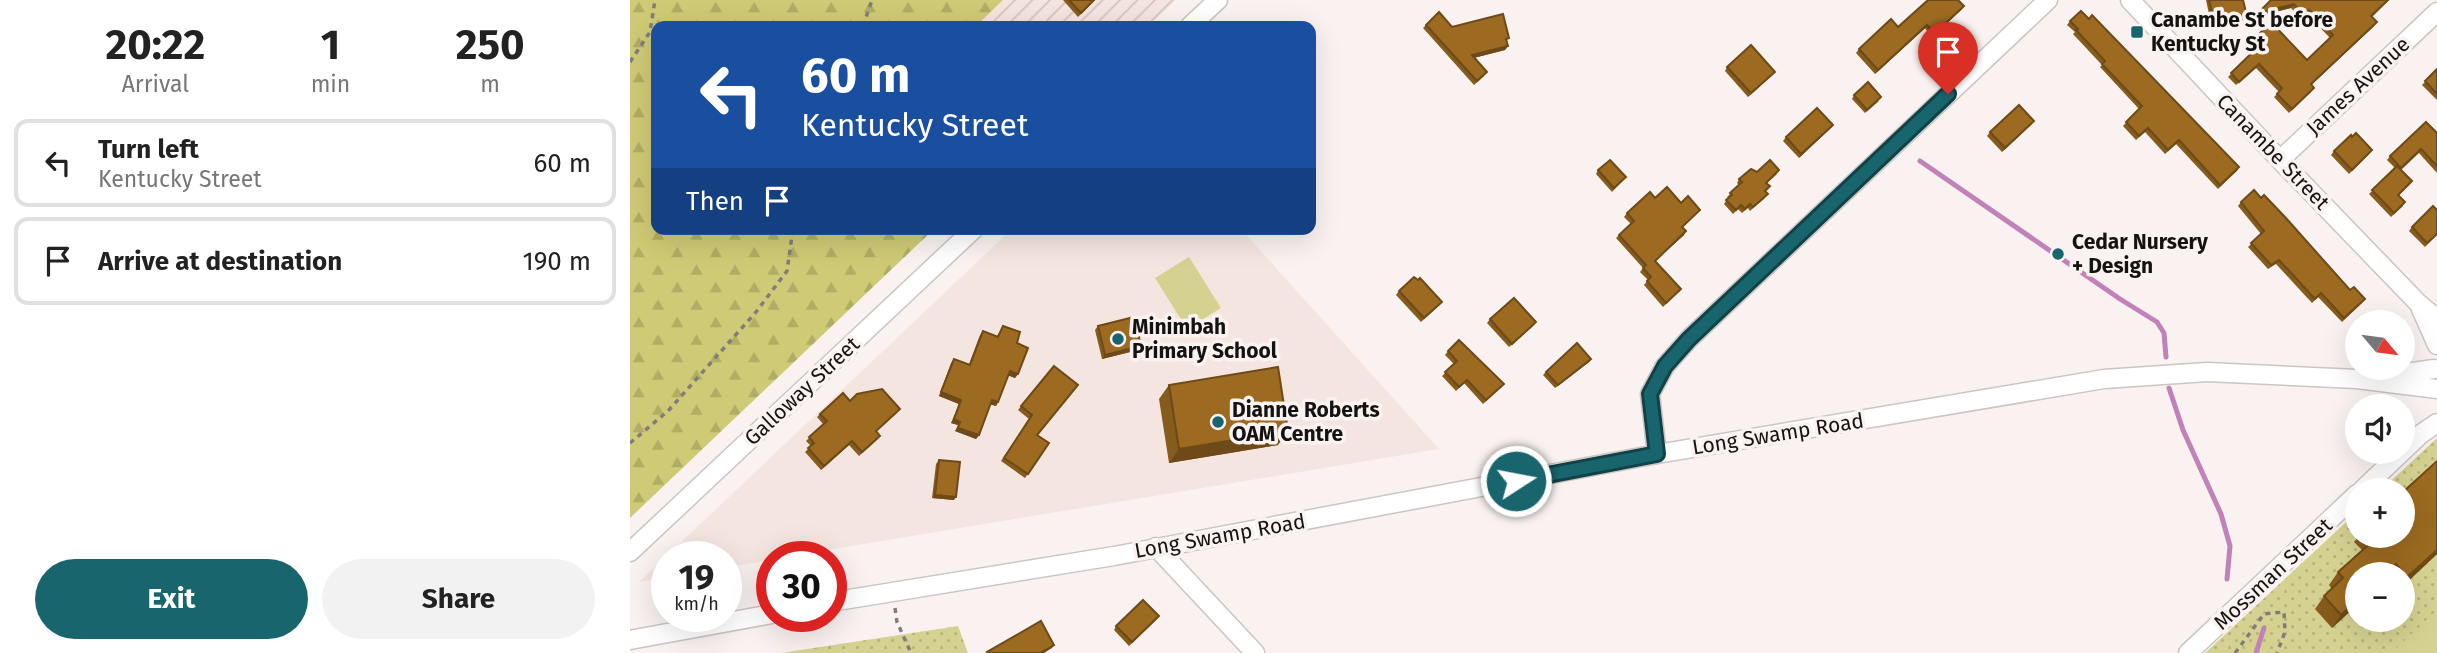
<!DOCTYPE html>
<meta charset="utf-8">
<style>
body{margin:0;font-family:"Fira Sans",sans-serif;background:#f2f2f2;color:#222;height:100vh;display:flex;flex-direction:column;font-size:26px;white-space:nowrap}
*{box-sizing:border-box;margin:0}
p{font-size:23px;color:#767676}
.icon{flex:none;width:38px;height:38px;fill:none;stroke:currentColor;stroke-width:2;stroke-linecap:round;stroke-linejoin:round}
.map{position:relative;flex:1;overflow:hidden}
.side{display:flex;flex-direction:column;background:#fff;width:630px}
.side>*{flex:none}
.top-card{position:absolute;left:21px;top:21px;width:665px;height:214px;border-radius:14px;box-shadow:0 7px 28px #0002;background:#1a4fa0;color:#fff;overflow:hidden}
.needle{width:46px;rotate:119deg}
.tools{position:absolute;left:1715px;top:310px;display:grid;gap:14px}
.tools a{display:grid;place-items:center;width:70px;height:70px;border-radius:50%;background:#fff;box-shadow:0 7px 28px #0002;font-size:35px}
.speed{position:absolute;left:21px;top:541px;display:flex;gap:14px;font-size:35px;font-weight:700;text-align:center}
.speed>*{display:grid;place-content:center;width:91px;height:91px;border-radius:50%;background:#fff;box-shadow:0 7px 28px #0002;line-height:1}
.speed small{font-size:18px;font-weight:400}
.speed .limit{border:10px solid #d22;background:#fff;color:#111}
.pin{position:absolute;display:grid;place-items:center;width:60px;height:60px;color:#fff;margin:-72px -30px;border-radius:50% 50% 50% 0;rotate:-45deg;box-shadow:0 0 7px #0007}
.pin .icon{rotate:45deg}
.me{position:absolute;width:77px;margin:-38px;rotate:79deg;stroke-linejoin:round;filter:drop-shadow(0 0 5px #0008)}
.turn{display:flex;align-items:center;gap:24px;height:147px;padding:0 35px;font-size:32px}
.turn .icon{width:91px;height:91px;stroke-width:2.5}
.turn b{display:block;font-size:49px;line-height:60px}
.then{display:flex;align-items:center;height:66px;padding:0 35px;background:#0003;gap:14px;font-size:26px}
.eta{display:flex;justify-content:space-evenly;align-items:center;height:119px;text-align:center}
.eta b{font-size:42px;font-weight:700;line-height:49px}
.primary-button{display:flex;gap:14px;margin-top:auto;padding:14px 35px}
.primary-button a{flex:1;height:80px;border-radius:42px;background:#18656e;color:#fff;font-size:28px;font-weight:700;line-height:80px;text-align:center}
.primary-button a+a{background:#f2f2f2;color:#222}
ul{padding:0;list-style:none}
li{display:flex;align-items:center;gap:21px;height:88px;margin:0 14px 10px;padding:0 21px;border:4px solid #e0e0e0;border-radius:14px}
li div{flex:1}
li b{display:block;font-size:26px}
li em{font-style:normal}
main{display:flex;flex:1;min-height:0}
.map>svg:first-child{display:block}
.built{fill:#f5e5e0}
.industrial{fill:url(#industrial-furrows)}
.green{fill:url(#green-dots);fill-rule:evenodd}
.forest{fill:url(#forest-firs)}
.pitch{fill:#d5d291}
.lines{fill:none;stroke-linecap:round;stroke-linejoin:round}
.stream{stroke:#c182b9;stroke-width:5}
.minor-casing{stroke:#ccc5c3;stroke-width:21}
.path{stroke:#817c7b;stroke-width:3.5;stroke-dasharray:5 5;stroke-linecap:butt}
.minor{stroke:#fff;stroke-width:18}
.wall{fill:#865b1c}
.shaded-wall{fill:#6d4a17}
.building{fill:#9c6a21;stroke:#6d4a17;stroke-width:2}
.route-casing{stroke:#104248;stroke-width:18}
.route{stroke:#18656e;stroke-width:12}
.poi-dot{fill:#18656e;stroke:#faf2f0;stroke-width:2.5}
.labels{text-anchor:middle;stroke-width:7;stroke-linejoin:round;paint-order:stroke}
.poi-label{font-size:21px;font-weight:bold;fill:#151312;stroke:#faf2f0;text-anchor:start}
.street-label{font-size:21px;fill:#151312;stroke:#faf2f0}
</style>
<main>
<section class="side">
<div class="eta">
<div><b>20:22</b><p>Arrival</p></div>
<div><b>1</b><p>min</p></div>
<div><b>250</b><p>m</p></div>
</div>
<ul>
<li><svg class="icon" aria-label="left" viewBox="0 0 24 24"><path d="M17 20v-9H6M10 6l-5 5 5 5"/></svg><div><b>Turn left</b><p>Kentucky Street</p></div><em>60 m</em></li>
<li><svg class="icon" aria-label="arrive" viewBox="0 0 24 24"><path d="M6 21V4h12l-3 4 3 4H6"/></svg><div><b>Arrive at destination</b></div><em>190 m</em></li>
</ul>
<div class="primary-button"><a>Exit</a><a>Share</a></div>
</section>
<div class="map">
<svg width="1807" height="653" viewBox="0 0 1807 653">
<defs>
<pattern id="industrial-furrows" width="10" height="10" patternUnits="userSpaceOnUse" patternTransform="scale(1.75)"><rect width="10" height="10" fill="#f5e5e0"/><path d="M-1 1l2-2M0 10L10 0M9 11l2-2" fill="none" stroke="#d1c4bf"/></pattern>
<pattern id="green-dots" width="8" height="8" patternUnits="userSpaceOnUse" patternTransform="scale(1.75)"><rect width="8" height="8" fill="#d5d291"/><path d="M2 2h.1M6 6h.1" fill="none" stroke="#b6b37c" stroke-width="1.8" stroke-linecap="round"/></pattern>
<pattern id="forest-firs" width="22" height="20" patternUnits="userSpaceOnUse" patternTransform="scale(1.75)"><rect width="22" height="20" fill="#cfca75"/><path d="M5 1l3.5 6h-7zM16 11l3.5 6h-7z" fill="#b1ad64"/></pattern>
</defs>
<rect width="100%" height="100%" fill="#faf2f0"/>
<polygon class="built" points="382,229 611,229 809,449 161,556 142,556 142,560 96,567 96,556 37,556 37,577 9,582"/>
<polygon class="industrial" points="373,0 546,0 518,26 349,26 347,24"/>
<g class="green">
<path d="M1807,438v215h-232l152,-141v24h46v-46h-22zM1727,574h46v46h-46z"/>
<polygon points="328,626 338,653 151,653"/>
</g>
<polygon class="forest" points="0,0 373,0 348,24 349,26 26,26 26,229 304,229 0,518"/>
<g class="pitch">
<polygon points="559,257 591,308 557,329 525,278"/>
<polygon points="1807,610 1807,653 1761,653"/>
</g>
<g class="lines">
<g class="stream">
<polyline points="1290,161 1490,299 1527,322 1534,333 1536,357"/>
<polyline points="1539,388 1553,430 1591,514 1600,546 1597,579"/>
<polyline points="1626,653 1634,628"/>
</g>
<defs>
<g id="minor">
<polyline points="1500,0 1650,160 1788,303 1807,319"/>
<polyline points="560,26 588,0"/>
<polyline points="1650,160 1807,12"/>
<polyline points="1791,309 1807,345"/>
<polyline points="1755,376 1804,369"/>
<polyline points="1027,454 1020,394 1035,366 1059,339 1418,0"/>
<polyline points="1732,490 1791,434 1807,423"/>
<polyline points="526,547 625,653"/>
<polyline points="0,552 344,229"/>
<polyline points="201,602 484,556 1027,454 1474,379 1577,372 1727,379 1807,389"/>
<polyline points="0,640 142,614"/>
<polyline points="1558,653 1727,494"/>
</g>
</defs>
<use href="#minor" class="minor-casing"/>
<g class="path">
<polyline points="233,26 242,0"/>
<polyline points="0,62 20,32 25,0"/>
<polyline points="0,443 38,411 126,312 157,271 163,229"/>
<polyline points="265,608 267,622 281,653"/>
<polyline points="1605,653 1634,614 1654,612 1655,632 1647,653"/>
</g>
<use href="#minor" class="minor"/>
</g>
<g class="wall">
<polygon points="433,0 465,0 448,17"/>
<polygon points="1576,0 1613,0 1617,16 1614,20 1582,28"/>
<polygon points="1641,0 1759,0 1742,17 1744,26 1681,85 1681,92 1659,113 1644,97 1649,92 1626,68 1606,85 1598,77 1629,46 1624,41 1626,37 1677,60 1700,38 1676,13 1671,18 1661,8 1625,17"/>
<polygon points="1334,6 1331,10 1302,37 1295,28 1245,74 1226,53 1229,49 1268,27"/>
<polygon points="1440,21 1609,167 1607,171 1588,189 1546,144 1535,154 1515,132 1506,140 1493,126 1509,109 1470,67 1472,65 1443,34 1445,32 1437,25"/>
<polygon points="796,25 822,27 876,42 878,46 875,50 844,58 854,76 844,85 793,28"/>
<polygon points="1097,67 1142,75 1118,97 1095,71"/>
<polygon points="1807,69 1807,100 1792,85"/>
<polygon points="1224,95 1249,101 1235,113 1222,99"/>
<polygon points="1404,121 1372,152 1357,136 1360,132"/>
<polygon points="1203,125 1169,158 1153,141 1156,137"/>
<polygon points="1807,133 1807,173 1789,153 1771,170 1779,185 1769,195 1773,206 1761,217 1739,194 1765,168 1757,160 1760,156"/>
<polygon points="1704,151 1739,154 1719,174 1701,155"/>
<polygon points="968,170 996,177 982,192 966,174"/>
<polygon points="1127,172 1147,174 1137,183 1135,198 1120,211 1118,208 1112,213 1108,209 1103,214 1094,204 1098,198 1097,197 1109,185 1107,183 1109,179"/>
<polygon points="1025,198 1051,203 1070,210 1053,227 1054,235 1025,261 1051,289 1033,307 1014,285 1018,280 1010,272 1013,268 986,238 1001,224 994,217 997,213"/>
<polygon points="1611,202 1720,290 1735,299 1732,303 1712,322 1688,297 1682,303 1646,264 1638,269 1618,247 1631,234 1608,206"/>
<polygon points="1782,227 1807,235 1795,247 1779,231"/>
<polygon points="769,291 812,302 791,322 766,295"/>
<polygon points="860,319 903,326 879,347 857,323"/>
<polygon points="373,326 387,343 388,374 385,378 378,375 368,402 366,406 360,404 349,435 346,439 325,431 328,425 321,423 329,404 309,396 321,363 324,359 339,364 350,335 353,331 367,336"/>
<polygon points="468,326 511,346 508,350 472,359 465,330"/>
<polygon points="818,351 874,384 853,404 834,383 826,391 812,376 824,364 815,355"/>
<polygon points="961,359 959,362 925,388 913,375 916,372"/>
<polygon points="424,366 407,435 419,443 395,478 371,461 399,419 388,410"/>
<polygon points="539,385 648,445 539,463 529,399"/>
<polygon points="220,401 267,413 247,431 248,439 229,456 219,445 191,470 175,452 181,446 176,441 193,424 187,417 190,414"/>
<polygon points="309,460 324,500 302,498 306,464"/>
<polygon points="1729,536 1773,536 1807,554 1773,586 1773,574 1727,574 1727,605 1702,628 1685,609 1694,596 1702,589 1699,585 1708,572 1732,550 1724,542"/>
<polygon points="526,620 499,646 484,630 486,626"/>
</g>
<g class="shaded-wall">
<polygon points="1664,4 1661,8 1625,17 1628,13"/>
<polygon points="1334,6 1331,10 1302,37 1305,33"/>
<polygon points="1617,16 1614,20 1582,28 1585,24"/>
<polygon points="1747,22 1744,26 1678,88 1681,84"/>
<polygon points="1297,25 1295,28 1245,74 1248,70"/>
<polygon points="878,46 875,50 839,59 842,55"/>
<polygon points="1145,72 1142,75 1118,97 1121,93"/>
<polygon points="1404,121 1401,125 1372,152 1375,148"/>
<polygon points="1203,125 1200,129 1169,158 1171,154"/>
<polygon points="1056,231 1054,235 1022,264 1025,261"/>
<polygon points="906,322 903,326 879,347 882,344"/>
<polygon points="511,346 508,350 472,359 475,355"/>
<polygon points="961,359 959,362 925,388 928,385"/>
<polygon points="380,371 388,374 385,378 377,375"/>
<polygon points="311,392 331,400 329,404 309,396"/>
<polygon points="362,400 368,402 366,406 359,404"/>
<polygon points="324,419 330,422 328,425 321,423"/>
<polygon points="328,428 349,435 346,439 325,431"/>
<polygon points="658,431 648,445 539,463 549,449"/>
<polygon points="222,441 219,445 191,470 194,466"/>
<polygon points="305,495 326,497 324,500 302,498"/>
<polygon points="1807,550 1807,554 1773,586 1773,584 1777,577"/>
<polygon points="1727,600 1727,605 1702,628 1711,615"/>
<polygon points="424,645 422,648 414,653 410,653"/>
</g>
<g class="building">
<polygon points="439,0 464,0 451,13"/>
<polygon points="1298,0 1328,0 1334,6 1305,33 1297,25 1248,70 1229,49 1261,19 1268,27"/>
<polygon points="1579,0 1613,0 1617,16 1585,24"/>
<polygon points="1641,0 1758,0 1741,16 1747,22 1681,84 1684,88 1662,109 1647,94 1652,88 1629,64 1609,82 1601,73 1632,43 1626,37 1641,22 1677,60 1703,35 1679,10 1674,15 1664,4 1628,13"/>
<polygon points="1451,11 1459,19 1462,15 1609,167 1590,185 1549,140 1538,150 1518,128 1509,136 1496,122 1512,106 1472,64 1475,61 1446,30 1448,29 1440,21"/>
<polygon points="809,12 822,27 873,14 879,38 876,39 878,46 842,55 857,72 847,81 796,25"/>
<polygon points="1121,45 1145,72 1121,93 1097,67"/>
<polygon points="1807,69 1807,94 1795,81"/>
<polygon points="1238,82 1251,97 1237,110 1224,95"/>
<polygon points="1389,105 1404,121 1375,148 1360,132"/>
<polygon points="1187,108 1203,125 1171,154 1156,137"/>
<polygon points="1796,122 1807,133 1807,166 1791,149 1771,168 1760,156"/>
<polygon points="1726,133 1742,150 1722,170 1704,151 1721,135 1722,137"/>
<polygon points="980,160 996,177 984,188 968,170"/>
<polygon points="1140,160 1149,170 1136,183 1140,186 1135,191 1138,194 1123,207 1120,204 1115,209 1111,205 1106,210 1096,200 1102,195 1100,193 1112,182 1109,179 1121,169 1127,172"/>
<polygon points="1767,166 1782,181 1768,195 1775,202 1764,213 1742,190"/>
<polygon points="1037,187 1051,203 1058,196 1070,210 1052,227 1056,231 1025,261 1051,289 1036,303 1017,281 1021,277 1013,268 1016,265 989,235 1004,221 997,213 1020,192 1025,198"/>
<polygon points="1624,190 1631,198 1634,195 1655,217 1720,290 1724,287 1735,299 1714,318 1691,293 1685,299 1649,260 1641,265 1621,243 1634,231 1611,202"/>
<polygon points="1803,206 1807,210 1807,234 1797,243 1782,227"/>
<polygon points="784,277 788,280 790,278 812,302 794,318 769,291"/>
<polygon points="884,298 906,322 882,344 860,319"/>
<polygon points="504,317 511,346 475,355 468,326"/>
<polygon points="373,326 390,332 387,343 398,348 388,374 380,371 368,402 362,400 349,435 328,428 330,422 324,419 331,400 311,392 324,359 340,365 353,331 368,337"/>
<polygon points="829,340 874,384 856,400 837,380 829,387 815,372 827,361 818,351"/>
<polygon points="947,343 961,359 928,385 916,372"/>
<polygon points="424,366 448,385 407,435 419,443 398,474 374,458 402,415 391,406"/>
<polygon points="648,367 658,431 549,449 539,385"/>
<polygon points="252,389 270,409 246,431 250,436 232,452 222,441 194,466 178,448 184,443 179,437 197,421 190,414 213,393 220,401 227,394"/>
<polygon points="309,460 330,462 326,497 305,495"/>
<polygon points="1807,461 1807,550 1777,577 1766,564 1755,574 1727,574 1727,600 1711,615 1694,596 1713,578 1708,572 1744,540 1739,536 1773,536 1773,492"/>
<polygon points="513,600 529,616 502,642 486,626"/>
<polygon points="411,621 424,645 410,653 358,653 357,652"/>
</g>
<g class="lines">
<defs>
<polyline id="route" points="886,481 1027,454 1020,394 1035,366 1059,339 1318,94"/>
</defs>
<use href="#route" class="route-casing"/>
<use href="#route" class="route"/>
</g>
<g class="poi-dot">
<rect x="1500" y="25" width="14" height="14" rx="3.5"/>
<circle cx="1428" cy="254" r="7"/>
<circle cx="488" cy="339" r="7"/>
<circle cx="588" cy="422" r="7"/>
</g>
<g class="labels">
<g class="poi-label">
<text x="1521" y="27">Canambe St before<tspan x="1521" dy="24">Kentucky St</tspan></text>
<text x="1442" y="249">Cedar Nursery<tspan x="1442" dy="24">+ Design</tspan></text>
<text x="502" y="334">Minimbah<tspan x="502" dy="24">Primary School</tspan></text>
<text x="602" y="417">Dianne Roberts<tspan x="602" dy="24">OAM Centre</tspan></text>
</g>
<g class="street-label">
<text transform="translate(1728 86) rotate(-43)" y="7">James Avenue</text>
<text transform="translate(1643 152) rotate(46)" y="7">Canambe Street</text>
<text transform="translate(172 391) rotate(-43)" y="7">Galloway Street</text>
<text transform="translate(1148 434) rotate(-9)" y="7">Long Swamp Road</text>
<text transform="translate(590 536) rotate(-10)" y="7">Long Swamp Road</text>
<text transform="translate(1643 574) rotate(-43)" y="7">Mossman Street</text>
</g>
</g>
</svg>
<div class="tools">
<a><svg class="needle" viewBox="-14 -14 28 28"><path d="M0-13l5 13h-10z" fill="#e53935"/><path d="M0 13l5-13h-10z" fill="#767676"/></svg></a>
<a><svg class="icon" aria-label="sound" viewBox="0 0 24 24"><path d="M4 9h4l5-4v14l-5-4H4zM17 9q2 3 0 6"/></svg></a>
<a>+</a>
<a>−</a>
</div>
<div class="speed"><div>19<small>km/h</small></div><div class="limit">30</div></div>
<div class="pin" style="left:1318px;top:94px;background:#d93025"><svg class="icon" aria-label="arrive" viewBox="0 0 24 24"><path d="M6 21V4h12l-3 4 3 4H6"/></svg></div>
<svg class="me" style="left:886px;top:481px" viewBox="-20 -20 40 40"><circle r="17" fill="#18656e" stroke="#fff" stroke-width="3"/><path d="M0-11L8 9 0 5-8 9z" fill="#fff"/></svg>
<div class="top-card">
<div class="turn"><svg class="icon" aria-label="left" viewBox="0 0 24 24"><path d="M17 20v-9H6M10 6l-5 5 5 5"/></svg><div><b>60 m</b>Kentucky Street</div></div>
<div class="then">Then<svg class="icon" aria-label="arrive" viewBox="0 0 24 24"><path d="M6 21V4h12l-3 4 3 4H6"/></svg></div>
</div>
</div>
</main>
